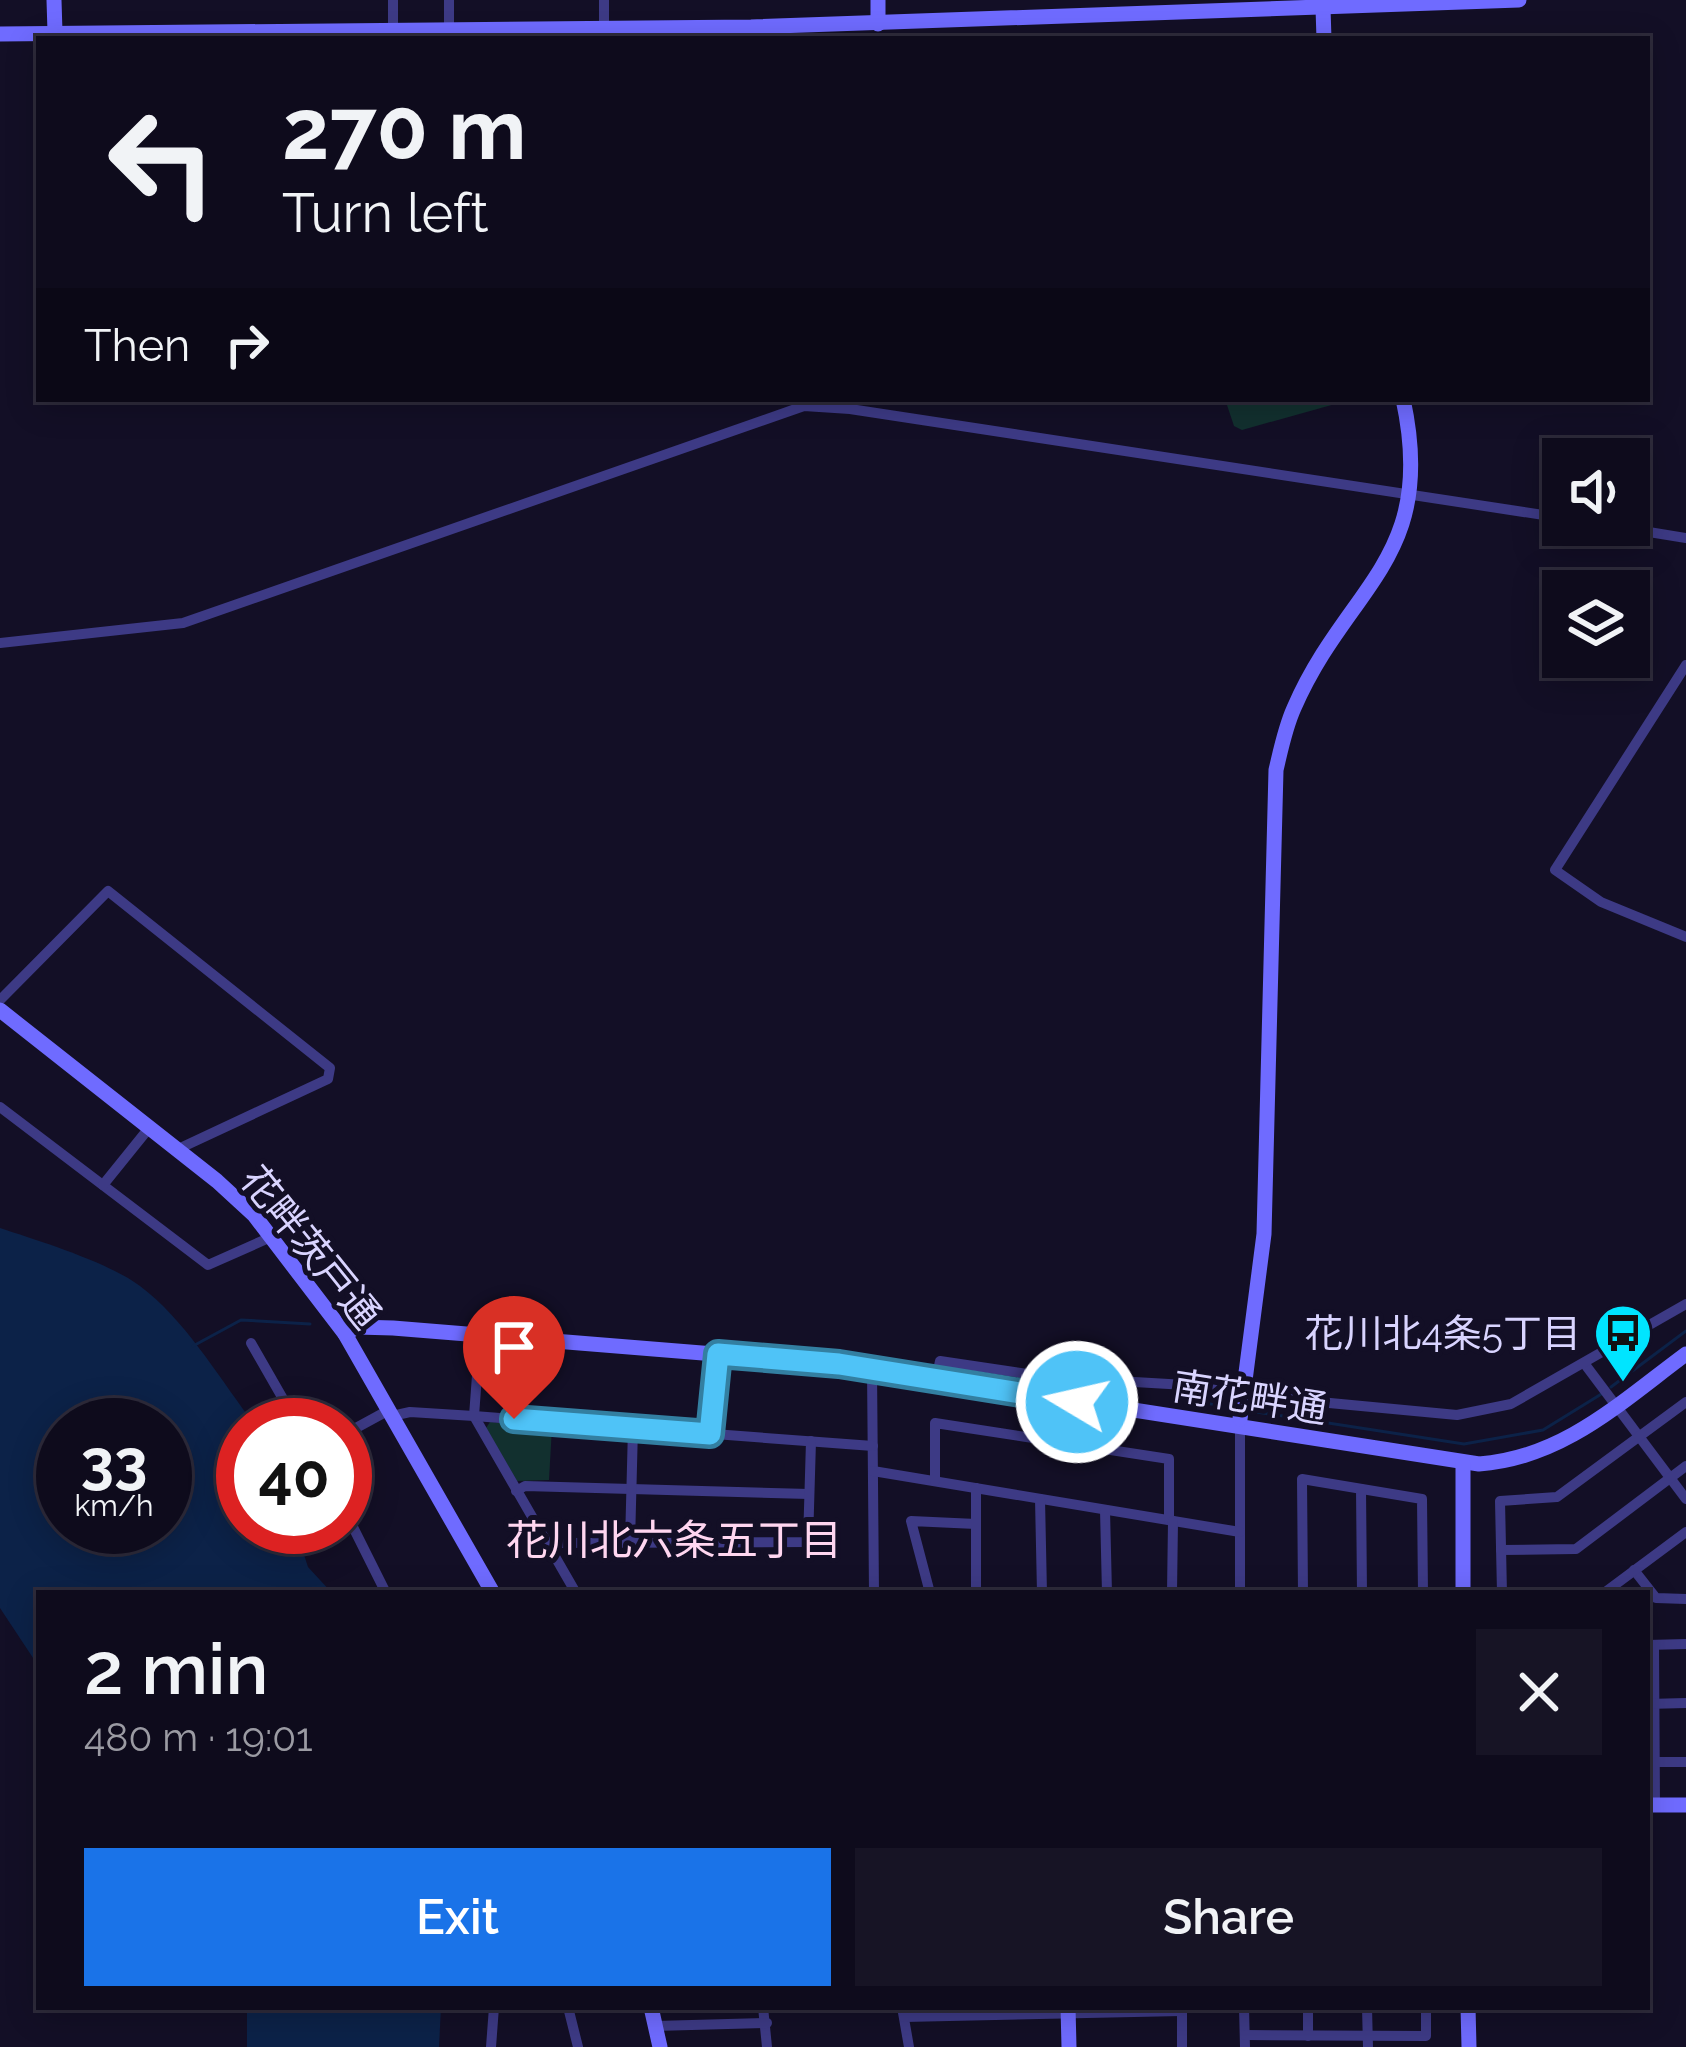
<!DOCTYPE html>
<meta charset="utf-8">
<style>
body{margin:0;font-family:Raleway,"Noto Sans JP",sans-serif;background:#171425;color:#f1f3f6;height:100vh;display:flex;flex-direction:column;font-size:45px;white-space:nowrap}
*{box-sizing:border-box;margin:0}
p{font-size:39px;color:#9b9ba3}
.icon{flex:none;width:66px;height:66px;fill:none;stroke:currentColor;stroke-width:2;stroke-linecap:round;stroke-linejoin:round}
.map{position:relative;flex:1;overflow:hidden}
.side{position:absolute;left:36px;top:1590px;width:1614px;height:420px;display:flex;flex-direction:column;background:#0e0b1c;border-radius:0px;box-shadow:0 6px 30px #0003,0 0 0 3px #2e2b3b}
.side>*{flex:none}
.guide{position:absolute;left:36px;top:36px;width:1614px;height:366px;border-radius:0px;box-shadow:0 6px 30px #0003,0 0 0 3px #2e2b3b;background:#0e0b1c;color:#f1f3f6;overflow:hidden}
.buttons{position:absolute;left:1542px;top:438px;display:grid;gap:24px}
.buttons a{display:grid;place-items:center;width:108px;height:108px;border-radius:0px;background:#0e0b1c;box-shadow:0 6px 30px #0003,0 0 0 3px #2e2b3b;font-size:60px}
.speed{position:absolute;left:36px;top:1398px;display:flex;gap:24px;font-size:60px;font-weight:700;text-align:center}
.speed>*{display:grid;place-content:center;width:156px;height:156px;border-radius:50%;background:#0e0b1c;box-shadow:0 6px 30px #0003,0 0 0 3px #2e2b3b;line-height:1}
.speed small{font-size:30px;font-weight:400}
.speed .limit{border:18px solid #d22;background:#fff;color:#111}
.pin{position:absolute;display:grid;place-items:center;width:102px;height:102px;color:#fff;margin:-123px -51px;border-radius:50% 50% 50% 0;rotate:-45deg;box-shadow:0 0 12px #0007}
.pin .icon{rotate:45deg}
.me{position:absolute;width:132px;margin:-66px;rotate:279deg;stroke-linejoin:round;filter:drop-shadow(0 0 9px #0008)}
.turn{display:flex;align-items:center;gap:42px;height:252px;padding:0 48px;font-size:54px}
.turn .icon{width:156px;height:156px;stroke-width:2.5}
.turn b{display:block;font-size:84px;line-height:102px}
.then{display:flex;align-items:center;height:114px;padding:0 48px;background:#0003;gap:24px;font-size:45px}
.round{display:grid;place-items:center;flex:none;width:126px;height:126px;border-radius:0px;background:#171425}
.head{display:flex;align-items:center;justify-content:space-between;height:204px;padding:0 48px}
h1{font-size:72px;font-weight:600;line-height:90px}
.cta{display:flex;gap:24px;margin-top:auto;padding:24px 48px}
.cta a{flex:1;height:138px;border-radius:0px;background:#1a73e8;color:#fff;font-size:48px;font-weight:600;line-height:138px;text-align:center}
.cta a+a{background:#171425;color:#f1f3f6}
.map>svg:first-child{display:block}
.green{fill:#12302f}
.water{fill:#0c2248;fill-rule:evenodd}
.lines{fill:none;stroke-linecap:round;stroke-linejoin:round}
.stream{stroke:#0c2248;stroke-width:3}
.street{stroke:#3d3a85;stroke-width:10}
.secondary{stroke:#6f6bff;stroke-width:15}
.route-casing{stroke:#337fa1;stroke-width:30}
.route{stroke:#4fc3f7;stroke-width:21}
.labels{text-anchor:middle;stroke-width:10;stroke-linejoin:round;paint-order:stroke}
.street-label{font-size:39px;fill:#d9d4ff;stroke:#130f26}
.poi-label{font-size:39px;fill:#d9d4ff;stroke:#130f26;text-anchor:end}
.neighbourhood-label{font-size:42px;fill:#ffd6f0;stroke:#130f26}
</style>
<div class="map">
<svg width="1686" height="2047" viewBox="0 0 1686 2047">
<rect width="100%" height="100%" fill="#130f26"/>
<g class="green">
<polygon points="1225,399 1353,399 1242,430 1234,426"/>
<polygon points="490,1422 552,1427 549,1480 517,1481 486,1428"/>
</g>
<g class="water">
<path d="M0,1228c39,13 108,34 140,58 44,33 76,87 109,131l2,8h-8v102h52l13,40 24,26h-293v74l-39,-59zM63,1425h102v102h-102z"/>
<polygon points="247,2007 441,2007 439,2047 247,2047"/>
</g>
<g class="lines">
<g class="stream">
<polyline points="193,1346 241,1320 310,1324"/>
<polyline points="1611,1387 1686,1331"/>
<polyline points="1189,1400 1234,1408"/>
<polyline points="1250,1411 1464,1444 1543,1430 1603,1393"/>
</g>
<g class="street">
<polyline points="393,0 393,27"/>
<polyline points="449,28 449,0"/>
<polyline points="604,28 604,0"/>
<polyline points="1606,525 1686,538"/>
<polyline points="0,643 183,623 804,406 850,409 1563,518"/>
<polyline points="1686,665 1555,870 1601,902 1686,937"/>
<polyline points="0,1000 108,891 330,1068 328,1079 176,1150"/>
<polyline points="0,1107 208,1265 271,1237"/>
<polyline points="103,1185 149,1128"/>
<polyline points="480,1335 474,1416 576,1593"/>
<polyline points="251,1343 298,1425"/>
<polyline points="1584,1363 1686,1499"/>
<polyline points="872,1370 874,1593"/>
<polyline points="936,1380 940,1361 1048,1377 1186,1385 1245,1395 1457,1415 1511,1404 1686,1304"/>
<polyline points="392,1416 410,1412 474,1416 873,1446"/>
<polyline points="1240,1422 1240,1593"/>
<polyline points="345,1434 389,1410"/>
<polyline points="710,1434 718,1353"/>
<polyline points="873,1471 1240,1532"/>
<polyline points="935,1481 935,1423 1169,1459 1169,1520"/>
<polyline points="1361,1489 1362,1593"/>
<polyline points="516,1491 525,1486 809,1494"/>
<polyline points="1040,1499 1042,1593"/>
<polyline points="1105,1510 1107,1593"/>
<polyline points="345,1511 386,1593"/>
<polyline points="630,1543 633,1428"/>
<polyline points="549,1547 559,1543 808,1542 811,1441"/>
<polyline points="1501,1550 1576,1549 1686,1466"/>
<polyline points="1634,1570 1656,1598 1686,1599"/>
<polyline points="930,1593 911,1521 976,1524"/>
<polyline points="976,1593 976,1488"/>
<polyline points="1172,1593 1173,1521"/>
<polyline points="1303,1593 1302,1479 1422,1499 1423,1593"/>
<polyline points="1502,1593 1500,1501 1557,1497 1686,1402"/>
<polyline points="1604,1593 1686,1532"/>
<polyline points="1647,1645 1686,1644"/>
<polyline points="1654,1645 1655,1805"/>
<polyline points="1647,1704 1686,1703"/>
<polyline points="1647,1762 1686,1762"/>
<polyline points="568,2007 578,2047"/>
<polyline points="763,2007 767,2047"/>
<polyline points="902,2007 909,2047"/>
<polyline points="1244,2007 1245,2047"/>
<polyline points="1308,2007 1308,2036"/>
<polyline points="1367,2007 1368,2047"/>
<polyline points="1182,2008 1182,2047"/>
<polyline points="904,2017 1182,2011"/>
<polyline points="655,2026 767,2023"/>
<polyline points="1245,2035 1426,2036 1426,2007"/>
<polyline points="491,2047 494,2007"/>
</g>
<g class="secondary">
<polyline points="54,0 55,32"/>
<polyline points="1323,8 1324,39"/>
<polyline points="878,24 878,0"/>
<polyline points="0,34 751,27 1519,0"/>
<polyline points="0,1010 217,1181 254,1215 345,1334 493,1593"/>
<path d="M345,1334l12,-7 36,1 446,36 640,100c84,-6 142,-62 207,-110"/>
<path d="M1240,1419l24,-185 12,-464c5,-21 9,-42 18,-62 54,-124 144,-149 109,-309"/>
<polyline points="1463,1593 1463,1464"/>
<polyline points="1647,1805 1686,1805"/>
<polyline points="651,2007 660,2047"/>
<polyline points="1068,2007 1069,2047"/>
<polyline points="1468,2007 1469,2047"/>
</g>
</g>
<g class="lines">
<defs>
<polyline id="route" points="514,1419 710,1434 718,1354 839,1364 1077,1402"/>
</defs>
<use href="#route" class="route-casing"/>
<use href="#route" class="route"/>
</g>
<defs>
<symbol id="bus-pin" viewBox="-11 -11 22 30"><path d="M0 17L-7.5 6A9.5 9.5 0 1 1 7.5 6Z" fill="#00e5ff" stroke="#130f26"/><path d="M-5-6H5V4H4V6H2V4H-2V6H-4V4H-5ZM-3.5-4V0h7V-4ZM-3.5 1.2v1.5H-2V1.2ZM2 1.2v1.5H3.5V1.2Z" fill="#111"/></symbol>
</defs>
<g fill-rule="evenodd">
<use href="#bus-pin" x="1590" y="1300" width="66" height="90"/>
</g>
<g class="labels">
<g class="street-label">
<text transform="translate(311 1247) rotate(51)" y="14">花畔茨戸通</text>
<text transform="translate(1250 1397) rotate(9)" y="14">南花畔通</text>
</g>
<g class="poi-label">
<text x="1581" y="1347">花川北4条5丁目</text>
</g>
<g class="neighbourhood-label">
<text x="674" y="1555">花川北六条五丁目</text>
</g>
</g>
</svg>
<div class="buttons">
<a><svg class="icon" aria-label="sound" viewBox="0 0 24 24"><path d="M4 9h4l5-4v14l-5-4H4zM17 9q2 3 0 6"/></svg></a>
<a><svg class="icon" aria-label="layers" viewBox="0 0 24 24"><path d="M12 4l9 5-9 5-9-5zM3 14l9 5 9-5"/></svg></a>
</div>
<div class="speed"><div>33<small>km/h</small></div><div class="limit">40</div></div>
<div class="pin" style="left:514px;top:1419px;background:#d93025"><svg class="icon" aria-label="arrive" viewBox="0 0 24 24"><path d="M6 21V4h12l-3 4 3 4H6"/></svg></div>
<svg class="me" style="left:1077px;top:1402px" viewBox="-20 -20 40 40"><circle r="17" fill="#4fc3f7" stroke="#fff" stroke-width="3"/><path d="M0-11L8 9 0 5-8 9z" fill="#fff"/></svg>
<div class="guide">
<div class="turn"><svg class="icon" aria-label="left" viewBox="0 0 24 24"><path d="M17 20v-9H6M10 6l-5 5 5 5"/></svg><div><b>270 m</b>Turn left</div></div>
<div class="then">Then<svg class="icon" aria-label="right" viewBox="0 0 24 24"><path d="M7 20v-9h11M14 6l5 5-5 5"/></svg></div>
</div>
<section class="side">
<div class="head"><div><h1>2 min</h1><p>480 m · 19:01</p></div><a class="round"><svg class="icon" aria-label="close" viewBox="0 0 24 24"><path d="M6 6l12 12M18 6L6 18"/></svg></a></div>
<div class="cta"><a>Exit</a><a>Share</a></div>
</section>
</div>
